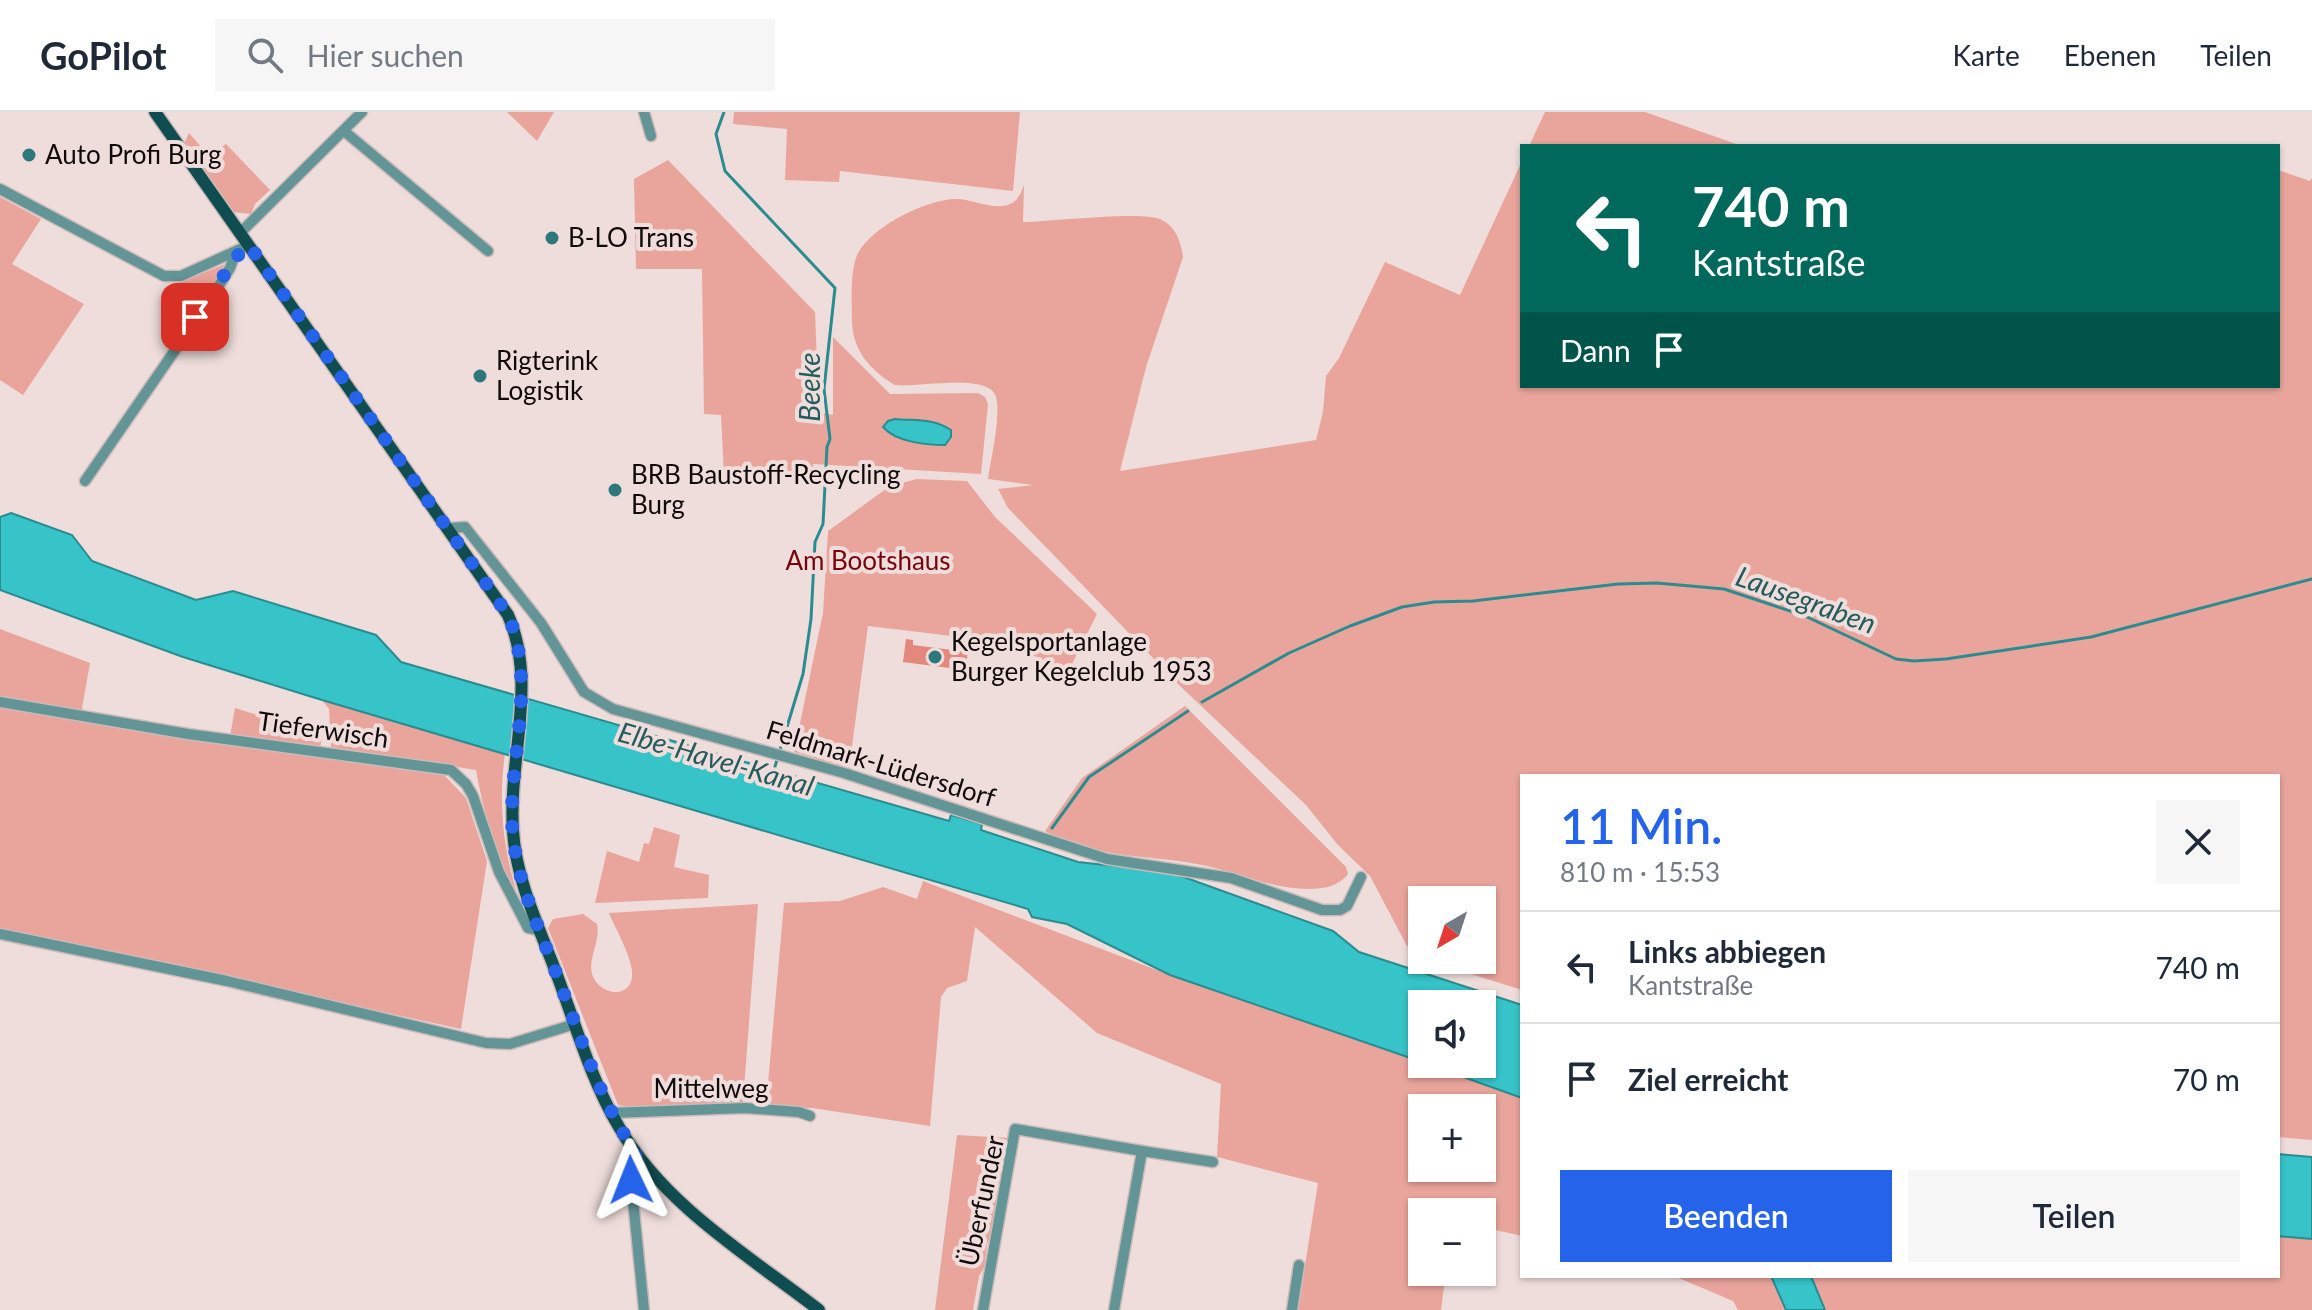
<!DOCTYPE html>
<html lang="de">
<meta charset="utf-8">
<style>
body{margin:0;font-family:Lato,sans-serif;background:#f6f6f7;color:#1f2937;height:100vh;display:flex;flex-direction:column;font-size:30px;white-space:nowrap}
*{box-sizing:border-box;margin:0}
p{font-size:26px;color:#747a83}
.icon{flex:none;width:44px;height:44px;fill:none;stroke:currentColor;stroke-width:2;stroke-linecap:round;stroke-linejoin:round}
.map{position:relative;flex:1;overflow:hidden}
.panel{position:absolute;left:1520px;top:662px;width:760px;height:504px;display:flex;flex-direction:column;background:#fff;border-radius:0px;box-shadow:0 2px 6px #0004}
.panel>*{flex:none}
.hud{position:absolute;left:1520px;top:32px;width:760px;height:244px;border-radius:0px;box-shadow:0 2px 6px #0004;background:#00695c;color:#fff;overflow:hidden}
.needle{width:52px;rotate:219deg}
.buttons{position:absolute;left:1408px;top:774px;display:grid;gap:16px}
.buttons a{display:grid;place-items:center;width:88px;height:88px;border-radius:0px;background:#fff;box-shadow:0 2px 6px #0004;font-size:40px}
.pin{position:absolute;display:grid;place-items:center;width:68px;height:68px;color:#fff;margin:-34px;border-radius:16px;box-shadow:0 4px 12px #0006}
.me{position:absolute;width:88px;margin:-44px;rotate:358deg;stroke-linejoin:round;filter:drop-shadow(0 0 6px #0008)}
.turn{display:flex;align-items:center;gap:28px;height:168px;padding:0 40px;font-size:36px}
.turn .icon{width:104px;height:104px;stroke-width:2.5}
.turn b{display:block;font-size:56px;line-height:68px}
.then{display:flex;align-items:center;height:76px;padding:0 40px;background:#0003;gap:16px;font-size:30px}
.round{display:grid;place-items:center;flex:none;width:84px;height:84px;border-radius:0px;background:#f6f6f7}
.headline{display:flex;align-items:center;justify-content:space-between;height:136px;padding:0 40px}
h1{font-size:48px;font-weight:600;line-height:60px;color:#2563eb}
.action{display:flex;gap:16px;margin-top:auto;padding:16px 40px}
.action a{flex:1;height:92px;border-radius:0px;background:#2563eb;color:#fff;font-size:32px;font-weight:600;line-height:92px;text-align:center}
.action a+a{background:#f6f6f7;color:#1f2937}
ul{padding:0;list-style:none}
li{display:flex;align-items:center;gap:24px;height:112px;padding:0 40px;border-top:2px solid #e0e1e3}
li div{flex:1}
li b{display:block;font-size:30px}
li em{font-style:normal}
header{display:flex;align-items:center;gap:48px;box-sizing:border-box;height:112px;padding:0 40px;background:#fff;border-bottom:2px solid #e0e1e3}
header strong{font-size:38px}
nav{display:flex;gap:44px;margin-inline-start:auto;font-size:28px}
.search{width:560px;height:72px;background:#f6f6f7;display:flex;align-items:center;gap:20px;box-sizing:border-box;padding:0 28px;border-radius:0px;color:#747a83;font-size:30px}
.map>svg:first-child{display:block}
.green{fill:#e9a59c;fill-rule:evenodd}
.water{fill:#36c4c9;stroke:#2b8c90;stroke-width:2}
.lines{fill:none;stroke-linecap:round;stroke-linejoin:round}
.stream{stroke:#2b8c90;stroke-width:3}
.building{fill:#e4877d}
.minor-casing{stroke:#cabbba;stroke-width:13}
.major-casing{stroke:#cabbba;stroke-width:15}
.minor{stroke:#639496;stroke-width:10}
.major{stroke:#104d50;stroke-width:12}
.route{stroke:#2563eb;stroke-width:14;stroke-dasharray:0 25.2}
.poi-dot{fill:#2e787b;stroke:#eedddb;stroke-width:3}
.labels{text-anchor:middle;stroke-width:8;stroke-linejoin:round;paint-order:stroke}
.poi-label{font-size:26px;fill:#100a0a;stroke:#eedddb;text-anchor:start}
.park-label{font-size:26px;fill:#79030a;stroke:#eedddb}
.street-label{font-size:26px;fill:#100a0a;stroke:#eedddb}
.water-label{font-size:28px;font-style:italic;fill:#245c5e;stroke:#eedddb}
</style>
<header>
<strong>GoPilot</strong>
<div class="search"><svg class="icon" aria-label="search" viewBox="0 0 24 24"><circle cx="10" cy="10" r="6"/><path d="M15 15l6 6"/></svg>Hier suchen</div>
<nav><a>Karte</a><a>Ebenen</a><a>Teilen</a></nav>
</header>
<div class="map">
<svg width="2312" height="1198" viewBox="0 0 2312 1198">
<rect width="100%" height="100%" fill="#eedddb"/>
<g class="green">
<polygon points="507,0 554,0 537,29"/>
<polygon points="734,0 1020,0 1013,79 840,59 839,70 785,68 787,17 733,12"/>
<polygon points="1545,0 1645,0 1742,34 1529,34"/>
<polygon points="189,21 209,44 226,32 270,78 255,92 251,102 232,100 184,32"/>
<polygon points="668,48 815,200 819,300 833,303 833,225 890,282 978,281 985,285 988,292 981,362 813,352 817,368 724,364 721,303 704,302 702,157 636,157 634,67"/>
<path d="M1522,49v225h756v-216l32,11 2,-3v962l-34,-3v-361h-756v214l-51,-16 -33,-14h44v-60h-60v53l-15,-7 -37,-70 -32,-31 -32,-40 -126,-119 -172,-178 -10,-19 35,-4 -45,-6c3,-21 13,-62 8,-82 -6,-25 -80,-9 -101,-12 -24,-14 -42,-34 -43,-63 0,-19 -2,-42 3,-61 8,-31 71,-62 101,-62 16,0 39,12 54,5 8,-3 11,-11 14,-19l-1,37c26,0 122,-12 139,-2 14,7 19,22 21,37l-37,110 -26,104 196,-31 7,-28 3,-36 13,-18 46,-96 75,33z"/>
<polygon points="0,85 41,107 12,152 84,192 23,283 0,268"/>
<polygon points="228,151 197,197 163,177"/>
<polygon points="917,367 967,369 995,405 1097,502 1068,560 1014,534 979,523 977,527 868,514 849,657 794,640 823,501 828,419 890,374"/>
<polygon points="0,517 90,551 81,602 0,586"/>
<path d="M322,588l183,54c-8,56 0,108 19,161 -24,-48 -39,-93 -48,-145l-145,-23 -2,-38z"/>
<polygon points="0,594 444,663 466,686 487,749 461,917 0,816"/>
<path d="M1185,594l161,161 2,7c-5,7 -16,13 -26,14 -37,6 -80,-14 -115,-22 -55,-12 -110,-6 -162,-35l37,-53z"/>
<polygon points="235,596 322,623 320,637 230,624"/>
<polygon points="654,715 680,723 674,755 709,763 708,786 595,791 607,739 639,750 644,731 649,732"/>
<path d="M923,769l247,94 352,123v138l-40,-9v-15h-60v60h24l-5,38h-143l20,-127 -101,-26 4,-73 -124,-51 -122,-106 -8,54 -20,7 -6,9 -11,129 -118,-18 -46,-2 18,-203 56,-2 43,-14 34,12zM1422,996h60v60h-60z"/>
<path d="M758,792l-15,198 -98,7 -27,-4 -70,-177 5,-9 30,-5 14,10c4,16 -9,33 -5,50 7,23 43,26 40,-3 -2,-18 -16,-41 -23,-58z"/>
<polygon points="957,1023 1009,1026 993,1118 987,1132 985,1154 979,1164 973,1198 935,1198"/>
<polygon points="2278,1124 2312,1127 2312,1198 1825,1198 1811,1164 2278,1164"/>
<polygon points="1674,1164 1771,1164 1786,1198 1738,1198 1733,1189"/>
</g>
<g class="water">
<path d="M895,307c20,2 38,-1 56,11v7l-6,8c-19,0 -49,-3 -62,-18l5,-6z"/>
<polygon points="11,401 72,423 92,449 196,488 233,479 376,523 401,550 949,709 951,703 982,712 981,718 1078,750 1170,760 1333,819 1359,840 1522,893 1522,986 1427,952 1482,952 1482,892 1422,892 1422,950 1170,863 1067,812 1032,805 1028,797 322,588 183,545 0,478 0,405"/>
<polygon points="2278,1042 2312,1045 2312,1127 2278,1124"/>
<polygon points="1771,1164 1811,1164 1825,1198 1786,1198"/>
</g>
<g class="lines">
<g class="stream">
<polyline points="724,0 716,22 725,59 835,176 824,277 830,327 827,335 823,412 815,430 811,507 803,562 773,661"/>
<polyline points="1202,590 1289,541 1350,514 1402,495 1434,490 1473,489 1618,472 1657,471 1724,477 1805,504 1896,547 1914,549 1946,547 2091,525 2312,467"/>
<polyline points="1052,716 1089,665 1188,599"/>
</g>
</g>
<polygon class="building" points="906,527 913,528 913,533 968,540 965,558 903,550"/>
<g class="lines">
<defs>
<g id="minor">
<polyline points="644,0 651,24"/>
<polyline points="344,19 488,139"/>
<polyline points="0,77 164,164 181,164 249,133"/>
<polyline points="240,121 362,0"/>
<polyline points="85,369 211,186 230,156 235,142"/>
<polyline points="450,416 465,415 541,511 584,580 613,597 844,661 1107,747 1231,766 1322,798 1340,798 1347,794 1361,765"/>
<polyline points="0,590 188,622 451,658 466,672 473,684 499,760 528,816 540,819"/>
<polyline points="0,822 227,869 486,931 510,932 575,912"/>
<polyline points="611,1001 745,996 799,1000 810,1004"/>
<polyline points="1142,1039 1213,1050"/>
<polyline points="636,1041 631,1068 644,1198"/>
<polyline points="983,1198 1015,1017 1142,1039 1114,1198"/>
<polyline points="1292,1198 1299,1153"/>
</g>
<path id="major" d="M155,0l353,503c30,69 0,143 5,216 3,50 27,98 44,144 19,51 34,105 62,152 45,78 130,129 200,183"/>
</defs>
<use href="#minor" class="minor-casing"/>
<use href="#major" class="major-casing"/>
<use href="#minor" class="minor"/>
<use href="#major" class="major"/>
</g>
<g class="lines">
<path class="route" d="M195,205c22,-22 31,-55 54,-72l259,370c28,65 3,136 4,204 1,57 28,110 47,162 23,59 41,120 77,172l-5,27"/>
</g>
<g class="poi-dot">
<circle cx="29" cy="43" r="8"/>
<circle cx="552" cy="126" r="8"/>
<circle cx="480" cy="264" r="8"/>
<circle cx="615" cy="378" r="8"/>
<circle cx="935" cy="545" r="8"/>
</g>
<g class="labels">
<g class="poi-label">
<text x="45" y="52">Auto Profi Burg</text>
<text x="568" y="135">B-LO Trans</text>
<text x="496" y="258">Rigterink<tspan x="496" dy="30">Logistik</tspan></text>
<text x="631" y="372">BRB Baustoff-Recycling<tspan x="631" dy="30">Burg</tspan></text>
<text x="951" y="539">Kegelsportanlage<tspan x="951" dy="30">Burger Kegelclub 1953</tspan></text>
</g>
<g class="park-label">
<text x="868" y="458">Am Bootshaus</text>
</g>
<g class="street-label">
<text transform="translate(323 618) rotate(8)" y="9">Tieferwisch</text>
<text transform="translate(881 652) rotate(17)" y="9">Feldmark-Lüdersdorf</text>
<text x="711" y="986">Mittelweg</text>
<text transform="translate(982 1089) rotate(-78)" y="9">Überfunder</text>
</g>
<g class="water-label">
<text transform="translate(810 275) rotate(-90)" y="10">Beeke</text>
<text transform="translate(1806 488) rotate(20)" y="10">Lausegraben</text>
<text transform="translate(716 647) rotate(16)" y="10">Elbe-Havel-Kanal</text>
</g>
</g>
</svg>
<div class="buttons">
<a><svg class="needle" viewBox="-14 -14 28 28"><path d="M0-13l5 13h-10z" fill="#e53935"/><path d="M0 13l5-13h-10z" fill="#747a83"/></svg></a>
<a><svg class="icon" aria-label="sound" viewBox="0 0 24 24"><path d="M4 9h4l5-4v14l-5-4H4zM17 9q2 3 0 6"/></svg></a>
<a>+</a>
<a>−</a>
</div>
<div class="pin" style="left:195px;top:205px;background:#d93025"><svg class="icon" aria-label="arrive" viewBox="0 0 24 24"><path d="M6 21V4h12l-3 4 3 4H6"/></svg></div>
<svg class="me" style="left:631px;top:1068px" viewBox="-20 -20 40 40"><path d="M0-17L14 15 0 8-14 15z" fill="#2563eb" stroke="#fff" stroke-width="4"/></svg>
<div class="hud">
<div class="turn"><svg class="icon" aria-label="left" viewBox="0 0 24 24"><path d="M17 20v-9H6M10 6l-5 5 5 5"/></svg><div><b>740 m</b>Kantstraße</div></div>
<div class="then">Dann<svg class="icon" aria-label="arrive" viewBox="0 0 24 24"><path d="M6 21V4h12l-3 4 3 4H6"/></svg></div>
</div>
<section class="panel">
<div class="headline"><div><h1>11 Min.</h1><p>810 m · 15:53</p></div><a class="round"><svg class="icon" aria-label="close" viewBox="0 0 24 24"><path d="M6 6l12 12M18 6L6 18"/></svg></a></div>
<ul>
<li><svg class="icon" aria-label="left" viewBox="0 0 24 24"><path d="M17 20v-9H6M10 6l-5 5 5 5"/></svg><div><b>Links abbiegen</b><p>Kantstraße</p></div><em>740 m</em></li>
<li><svg class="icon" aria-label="arrive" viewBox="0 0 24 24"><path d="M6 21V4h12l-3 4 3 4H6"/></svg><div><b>Ziel erreicht</b></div><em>70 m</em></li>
</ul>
<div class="action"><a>Beenden</a><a>Teilen</a></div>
</section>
</div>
